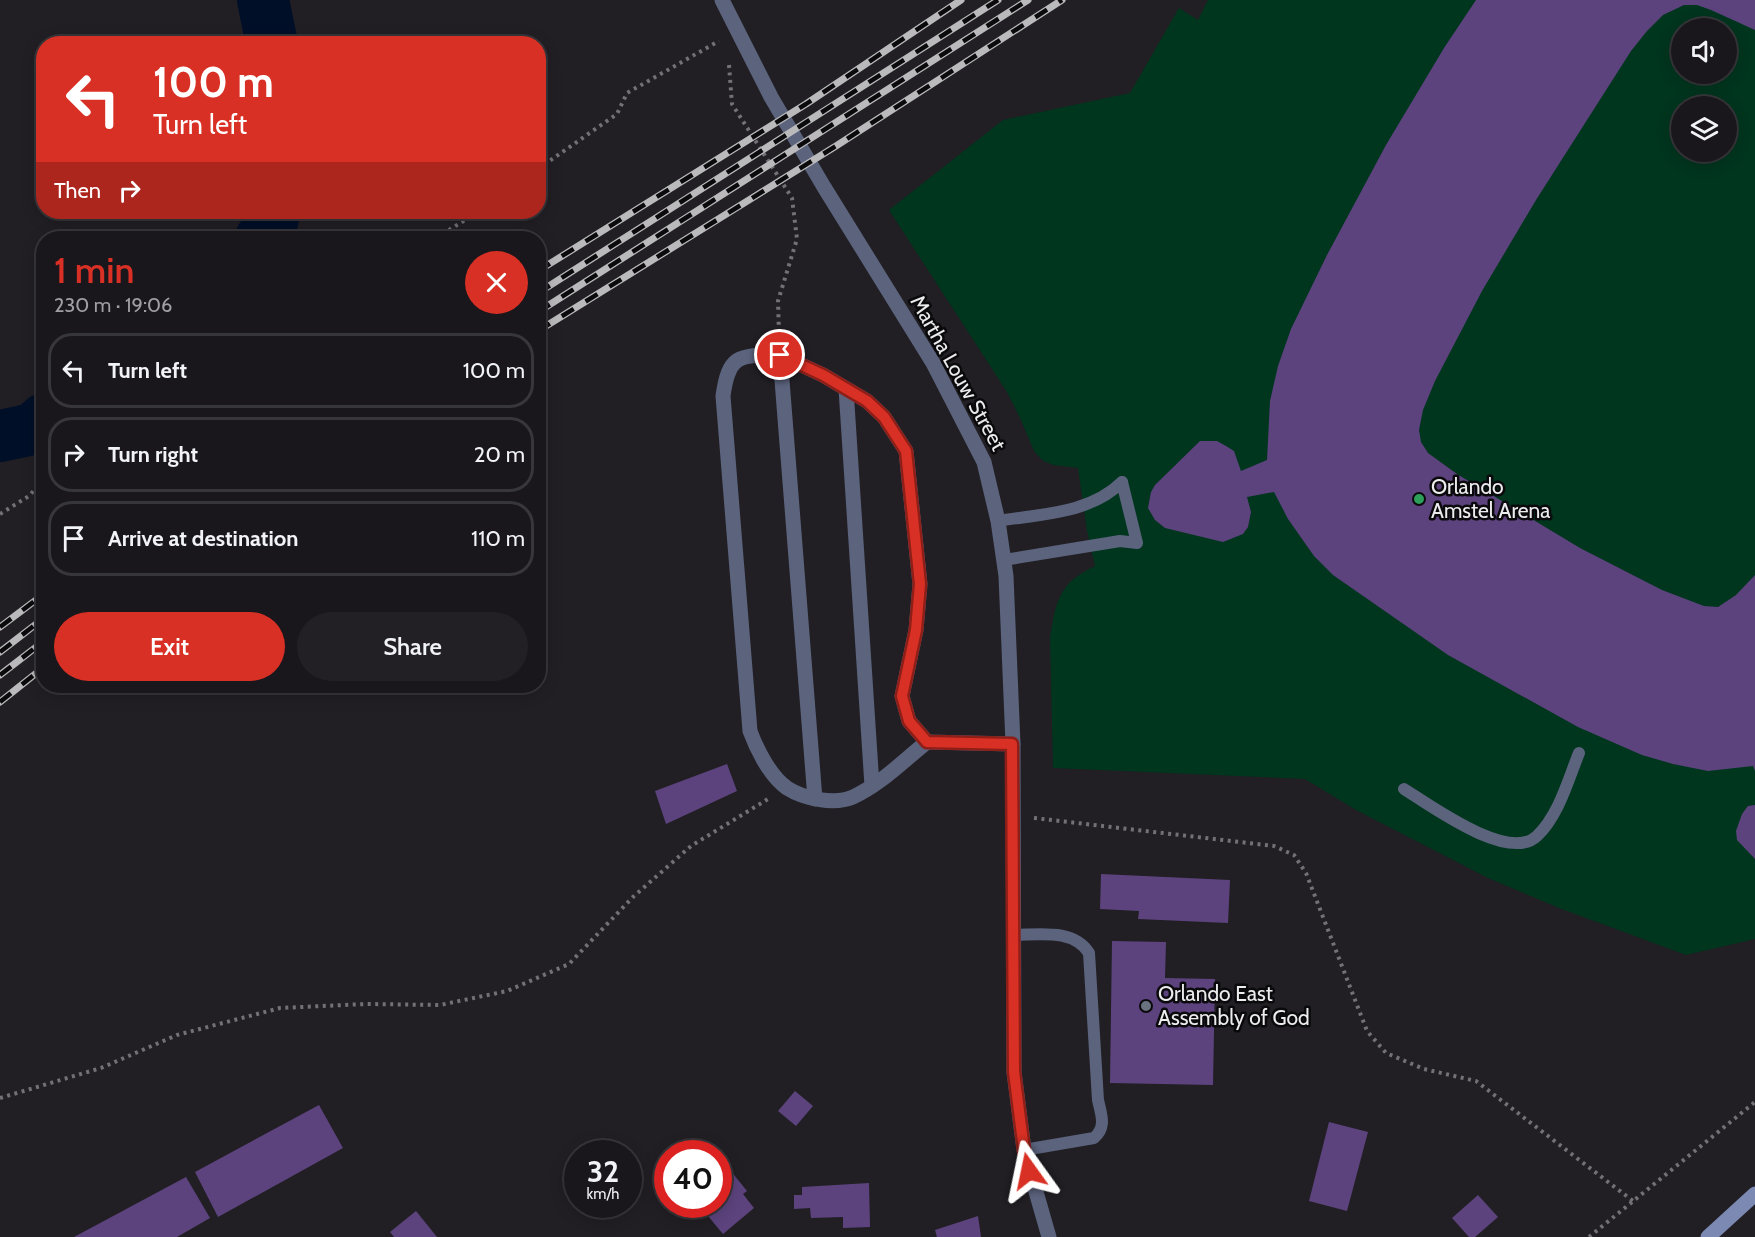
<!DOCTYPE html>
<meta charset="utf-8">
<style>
body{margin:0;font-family:Cabin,sans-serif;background:#222024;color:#f1f3f6;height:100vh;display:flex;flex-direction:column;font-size:22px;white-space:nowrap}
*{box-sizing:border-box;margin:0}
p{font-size:20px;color:#9f9fa3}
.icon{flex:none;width:33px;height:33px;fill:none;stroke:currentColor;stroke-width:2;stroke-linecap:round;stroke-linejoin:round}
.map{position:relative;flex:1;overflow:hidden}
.sheet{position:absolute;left:36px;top:231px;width:510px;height:462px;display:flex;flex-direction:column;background:#19171b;border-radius:24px;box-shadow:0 3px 15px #0003,0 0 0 2px #37363a}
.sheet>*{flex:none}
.banner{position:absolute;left:36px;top:36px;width:510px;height:183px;border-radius:24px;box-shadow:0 3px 15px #0003,0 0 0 2px #37363a;background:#d93025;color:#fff;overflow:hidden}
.tools{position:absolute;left:1671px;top:18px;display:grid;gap:12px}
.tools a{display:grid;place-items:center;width:66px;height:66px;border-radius:50%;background:#19171b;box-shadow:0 3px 15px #0003,0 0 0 2px #37363a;font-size:30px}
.speed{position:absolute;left:564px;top:1140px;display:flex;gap:12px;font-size:30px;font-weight:700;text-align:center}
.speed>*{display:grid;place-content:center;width:78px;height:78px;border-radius:50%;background:#19171b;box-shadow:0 3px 15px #0003,0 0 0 2px #37363a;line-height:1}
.speed small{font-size:15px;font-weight:400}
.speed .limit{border:9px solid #d22;background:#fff;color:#111}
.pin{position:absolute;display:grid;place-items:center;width:51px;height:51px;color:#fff;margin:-26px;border:3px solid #fff;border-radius:50%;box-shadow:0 2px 6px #0007}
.me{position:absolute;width:66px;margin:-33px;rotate:348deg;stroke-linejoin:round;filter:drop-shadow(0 0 4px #0008)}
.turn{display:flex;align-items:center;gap:21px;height:126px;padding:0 18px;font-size:27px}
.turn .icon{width:78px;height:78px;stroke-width:2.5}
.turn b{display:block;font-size:42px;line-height:51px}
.then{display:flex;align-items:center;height:57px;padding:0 18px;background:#0003;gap:12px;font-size:22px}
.round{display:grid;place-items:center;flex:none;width:63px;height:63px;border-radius:32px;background:#222024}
.overview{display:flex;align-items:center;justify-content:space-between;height:102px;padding:0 18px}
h1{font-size:36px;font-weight:600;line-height:45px;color:#d93025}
.button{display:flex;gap:12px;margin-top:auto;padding:12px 18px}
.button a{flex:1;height:69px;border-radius:36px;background:#d93025;color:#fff;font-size:24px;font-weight:600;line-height:69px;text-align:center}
.button a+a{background:#222024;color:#f1f3f6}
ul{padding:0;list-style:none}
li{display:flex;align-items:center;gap:18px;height:75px;margin:0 12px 9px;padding:0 6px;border:3px solid #37363a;border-radius:24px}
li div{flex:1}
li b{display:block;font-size:22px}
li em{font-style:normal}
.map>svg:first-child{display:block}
.green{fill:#00351e;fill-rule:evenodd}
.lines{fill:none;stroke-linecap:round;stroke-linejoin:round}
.river{stroke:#000f28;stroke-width:52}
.building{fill:#5c437d}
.path{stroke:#727175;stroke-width:4;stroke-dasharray:3 4.5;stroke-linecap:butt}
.service{stroke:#5b637d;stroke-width:12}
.minor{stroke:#5b637d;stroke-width:15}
.tertiary{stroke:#5b637d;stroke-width:15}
.secondary{stroke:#7c89b3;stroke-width:15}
.rail-casing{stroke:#bab9bc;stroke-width:7}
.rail{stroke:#0a090b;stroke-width:4.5;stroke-dasharray:14;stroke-linecap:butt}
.route-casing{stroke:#8d1f18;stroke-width:15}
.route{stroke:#d93025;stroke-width:10}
.leisure-dot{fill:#2e9e5b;stroke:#0a090b;stroke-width:2}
.worship-dot{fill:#6b7280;stroke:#0a090b;stroke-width:2}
.labels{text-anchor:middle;stroke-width:5;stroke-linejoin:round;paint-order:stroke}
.street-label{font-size:21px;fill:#ecebee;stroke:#0a090b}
.poi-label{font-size:21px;fill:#ecebee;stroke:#0a090b;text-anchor:start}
</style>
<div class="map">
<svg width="1755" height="1237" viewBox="0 0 1755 1237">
<rect width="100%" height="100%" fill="#211f24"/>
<path class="green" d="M1208,0h547v939l-69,16 -127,-47 -71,-30 -132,-68 -51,-31 -252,-11 -3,-130c6,-38 9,-55 45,-72l-8,-35 -9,-63 -25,-3 -11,-5 -8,-9 -14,-33 -13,-26 -118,-182 114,-90 127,-27 49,-85 19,12zM1682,28h44v46h-44zM1682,106h44v46h-44z"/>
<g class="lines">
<g class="river">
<polyline points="263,0 272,44"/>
<polyline points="261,238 271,228 274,212"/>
<polyline points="0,436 33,429 44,419"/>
</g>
</g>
<g class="building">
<polygon points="1476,0 1755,0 1755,30 1711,10 1697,5 1684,5 1663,15 1647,31 1631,51 1536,200 1482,291 1435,381 1423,410 1419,430 1421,442 1428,453 1457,474 1580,548 1662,590 1704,606 1718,607 1736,595 1755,575 1755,771 1753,766 1708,771 1673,764 1642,755 1578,727 1448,655 1333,575 1314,556 1288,519 1274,492 1247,497 1251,512 1248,527 1243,534 1223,542 1165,528 1155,520 1148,508 1151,492 1155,485 1200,441 1217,441 1226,446 1234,451 1241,471 1267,460 1270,401 1278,366 1291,329 1327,255 1386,145 1444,48"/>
<polygon points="727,764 737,791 666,824 655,791"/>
<polygon points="1755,805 1755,859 1737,840 1736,831 1742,814 1748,806"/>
<polygon points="1101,874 1230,880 1228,923 1138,919 1139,911 1100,909"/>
<polygon points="1112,941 1166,942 1165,978 1215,979 1213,1085 1110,1083"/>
<polygon points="795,1091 813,1106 796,1126 778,1111"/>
<polygon points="319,1105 343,1148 218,1217 195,1172"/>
<polygon points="1329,1122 1368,1132 1347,1211 1309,1201"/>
<polygon points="718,1163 723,1169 726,1165 747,1191 743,1194 754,1208 723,1234 703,1210 699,1213 693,1204 718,1204"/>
<polygon points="186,1177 210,1218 177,1237 74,1237"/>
<polygon points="869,1183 870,1227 843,1228 843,1217 811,1218 810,1208 794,1209 794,1195 802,1195 802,1187"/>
<polygon points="1478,1195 1498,1217 1475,1237 1469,1237 1452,1218"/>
<polygon points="416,1211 437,1237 394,1237 390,1232"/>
<polygon points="978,1216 981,1237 937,1237 935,1230"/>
</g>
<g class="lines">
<g class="path">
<polyline points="729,65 732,104 792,198 797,239 778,301 779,334"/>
<polyline points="538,169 617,114 627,93 719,41"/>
<polyline points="436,238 478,212"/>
<polyline points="0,514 29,496 44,479"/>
<polyline points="1034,818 1274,846 1294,855 1306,873 1367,1031 1386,1053 1424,1069 1476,1081 1633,1201"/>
<polyline points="0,1098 101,1068 177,1035 280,1008 366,1004 440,1005 507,991 569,964 633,897 691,846 768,799"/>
<polyline points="1589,1237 1755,1102"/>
</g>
<g class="service">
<path d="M998,521c41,-7 92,-7 124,-39"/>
<polyline points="1004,560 1120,541 1137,543 1122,482"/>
<path d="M1404,789c27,17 105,74 133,47 22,-21 31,-56 42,-83"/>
<path d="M1012,935c26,0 61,-7 77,18l9,147c3,14 9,27 -4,38l-70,12"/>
</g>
<g class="minor">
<path d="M780,355l43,20 44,26 17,16 22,34 14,133 -4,46 -14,66 7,25 18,21c-24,19 -46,42 -74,55 -18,8 -49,2 -66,-9 -17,-12 -30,-38 -37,-57l-27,-335c6,-44 18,-40 57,-41z"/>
<polyline points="780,355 815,799"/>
<polyline points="846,389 872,786"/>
<polyline points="927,742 1013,744"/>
</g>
<polyline class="tertiary" points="722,0 771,97 824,187 933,363 984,462 998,521 1006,576 1013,744 1014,1072 1024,1150 1049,1237"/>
<polyline class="secondary" points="1708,1237 1755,1194"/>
<defs>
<g id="rail">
<polyline points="538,271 806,104 961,0"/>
<polyline points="538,293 998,0"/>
<polyline points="538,312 1028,0"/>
<polyline points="538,331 836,146 1062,0"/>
<polyline points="0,627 44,594"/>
<polyline points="0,652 44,618"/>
<polyline points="0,675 44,641"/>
<polyline points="0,702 44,667"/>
</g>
</defs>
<use href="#rail" class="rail-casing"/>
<use href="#rail" class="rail"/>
</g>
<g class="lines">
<defs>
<polyline id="route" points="780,355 823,375 867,401 884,417 906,451 920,584 916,630 902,696 909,721 927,742 1012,744 1014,1072 1024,1150 1029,1171"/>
</defs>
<use href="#route" class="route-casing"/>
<use href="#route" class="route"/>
</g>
<circle class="leisure-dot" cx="1419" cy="499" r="6"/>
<circle class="worship-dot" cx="1146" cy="1006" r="6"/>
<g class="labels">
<g class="street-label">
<text transform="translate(958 373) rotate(61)" y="7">Martha Louw Street</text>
</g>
<g class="poi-label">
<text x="1431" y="494">Orlando<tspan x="1431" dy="24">Amstel Arena</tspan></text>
<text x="1158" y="1001">Orlando East<tspan x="1158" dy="24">Assembly of God</tspan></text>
</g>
</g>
</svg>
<div class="tools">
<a><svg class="icon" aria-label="sound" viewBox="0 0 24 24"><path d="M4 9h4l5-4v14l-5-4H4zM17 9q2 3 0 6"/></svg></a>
<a><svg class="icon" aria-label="layers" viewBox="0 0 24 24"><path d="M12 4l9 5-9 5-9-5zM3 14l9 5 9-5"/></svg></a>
</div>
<div class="speed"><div>32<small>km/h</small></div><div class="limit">40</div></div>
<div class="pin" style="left:780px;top:355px;background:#d93025"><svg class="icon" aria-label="arrive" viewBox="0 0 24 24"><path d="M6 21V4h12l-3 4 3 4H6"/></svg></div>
<svg class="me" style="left:1029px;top:1171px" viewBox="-20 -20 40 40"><path d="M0-17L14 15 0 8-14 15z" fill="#d93025" stroke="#fff" stroke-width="4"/></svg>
<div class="banner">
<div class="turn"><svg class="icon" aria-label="left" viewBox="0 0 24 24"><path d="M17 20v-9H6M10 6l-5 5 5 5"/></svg><div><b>100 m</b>Turn left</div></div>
<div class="then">Then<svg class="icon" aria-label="right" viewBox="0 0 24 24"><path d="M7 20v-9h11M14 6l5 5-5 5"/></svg></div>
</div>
<section class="sheet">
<div class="overview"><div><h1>1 min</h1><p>230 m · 19:06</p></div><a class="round" style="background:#d93025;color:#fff"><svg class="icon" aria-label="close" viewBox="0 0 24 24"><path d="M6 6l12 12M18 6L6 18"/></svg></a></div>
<ul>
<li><svg class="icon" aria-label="left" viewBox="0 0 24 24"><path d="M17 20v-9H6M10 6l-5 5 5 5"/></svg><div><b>Turn left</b></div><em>100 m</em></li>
<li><svg class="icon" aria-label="right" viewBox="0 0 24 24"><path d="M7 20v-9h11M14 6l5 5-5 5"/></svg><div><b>Turn right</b></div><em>20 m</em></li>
<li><svg class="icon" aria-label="arrive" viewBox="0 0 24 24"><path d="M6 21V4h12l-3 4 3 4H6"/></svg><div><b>Arrive at destination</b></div><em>110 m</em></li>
</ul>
<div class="button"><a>Exit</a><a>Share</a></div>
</section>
</div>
